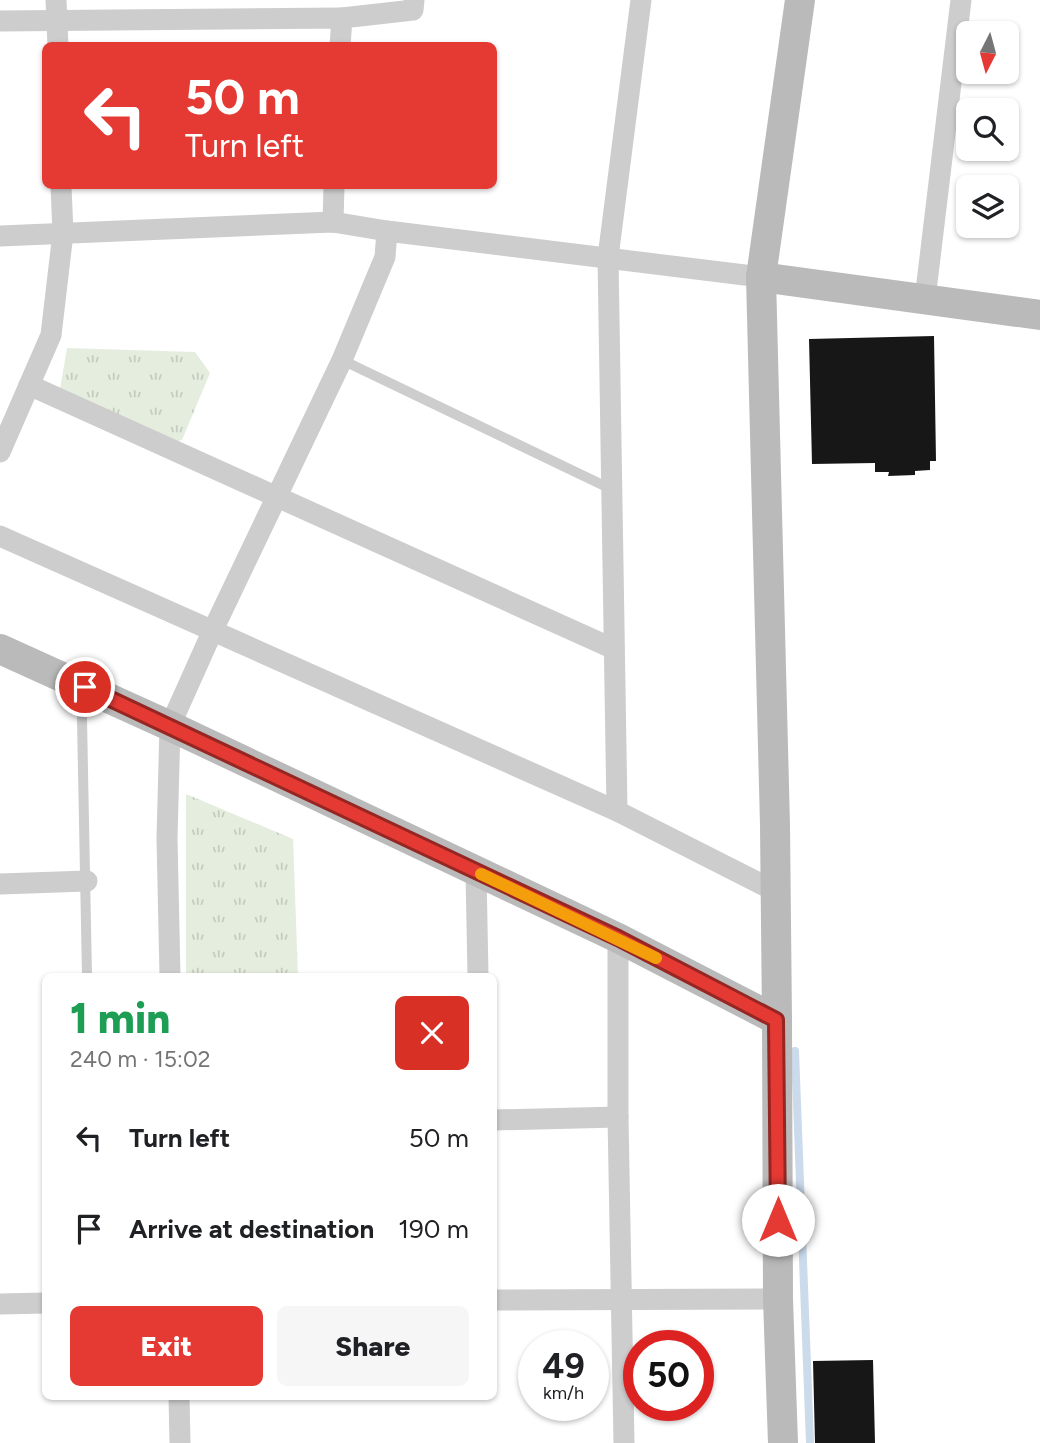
<!DOCTYPE html>
<meta charset="utf-8">
<style>
body{margin:0;font-family:Figtree,sans-serif;background:#f6f6f6;color:#202124;height:100vh;display:flex;flex-direction:column;font-size:26px;white-space:nowrap}
*{box-sizing:border-box;margin:0}
p{font-size:23px;color:#757577}
.icon{flex:none;width:38px;height:38px;fill:none;stroke:currentColor;stroke-width:2;stroke-linecap:round;stroke-linejoin:round}
.map{position:relative;flex:1;overflow:hidden}
.details{position:absolute;left:42px;top:973px;width:455px;height:427px;display:flex;flex-direction:column;background:#fff;border-radius:10px;box-shadow:0 2px 5px #0004}
.details>*{flex:none}
.top-card{position:absolute;left:42px;top:42px;width:455px;height:147px;border-radius:10px;box-shadow:0 2px 5px #0004;background:#e53a34;color:#fff;overflow:hidden}
.needle{width:46px;rotate:186deg}
.controls{position:absolute;left:956px;top:21px;display:grid;gap:14px}
.controls a{display:grid;place-items:center;width:63px;height:63px;border-radius:10px;background:#fff;box-shadow:0 2px 5px #0004;font-size:35px}
.speed{position:absolute;left:518px;top:1330px;display:flex;gap:14px;font-size:35px;font-weight:700;text-align:center}
.speed>*{display:grid;place-content:center;width:91px;height:91px;border-radius:50%;background:#fff;box-shadow:0 2px 5px #0004;line-height:1}
.speed small{font-size:18px;font-weight:400}
.speed .limit{border:10px solid #d22;background:#fff;color:#111}
.pin{position:absolute;display:grid;place-items:center;width:60px;height:60px;color:#fff;margin:-30px;border:4px solid #fff;border-radius:50%;box-shadow:0 2px 7px #0007}
.me{position:absolute;width:77px;margin:-38px;rotate:0deg;stroke-linejoin:round;filter:drop-shadow(0 0 5px #0008)}
.turn{display:flex;align-items:center;gap:24px;height:147px;padding:0 28px;font-size:32px}
.turn .icon{width:91px;height:91px;stroke-width:2.5}
.turn b{display:block;font-size:49px;line-height:60px}
.round{display:grid;place-items:center;flex:none;width:74px;height:74px;border-radius:10px;background:#f6f6f6}
.summary{display:flex;align-items:center;justify-content:space-between;height:119px;padding:0 28px}
h1{font-size:42px;font-weight:800;line-height:52px;color:#1e9e55}
.cta{display:flex;gap:14px;margin-top:auto;padding:14px 28px}
.cta a{flex:1;height:80px;border-radius:10px;background:#e53a34;color:#fff;font-size:28px;font-weight:800;line-height:80px;text-align:center}
.cta a+a{background:#f6f6f6;color:#202124}
ul{padding:0;list-style:none}
li{display:flex;align-items:center;gap:21px;height:91px;padding:0 28px}
li div{flex:1}
li b{display:block;font-size:26px}
li em{font-style:normal}
.map>svg:first-child{display:block}
.park{fill:url(#park-tufts)}
.lines{fill:none;stroke-linecap:round;stroke-linejoin:round}
.stream{stroke:#cbdbec;stroke-width:8}
.building{fill:#171717}
.lane{stroke:#cdcdcd;stroke-width:10}
.street{stroke:#cdcdcd;stroke-width:21}
.secondary{stroke:#bababa;stroke-width:30}
.route-casing{stroke:#952622;stroke-width:18}
.route{stroke:#e53a34;stroke-width:12}
.slow{stroke:#f59e0b;stroke-width:12}
</style>
<div class="map">
<svg width="1040" height="1443" viewBox="0 0 1040 1443">
<defs>
<pattern id="park-tufts" width="24" height="20" patternUnits="userSpaceOnUse" patternTransform="scale(1.75)"><rect width="24" height="20" fill="#e4edde"/><path d="M3 7l-1-3M5 7V3M7 7l1-3M15 17l-1-3M17 17v-4M19 17l1-3" fill="none" stroke="#c4ccbf"/></pattern>
</defs>
<rect width="100%" height="100%" fill="#fff"/>
<g class="park">
<polygon points="67,348 195,352 210,373 182,440 150,449 57,407"/>
<polygon points="186,794 293,839 298,976 186,976"/>
</g>
<g class="lines">
<polyline class="stream" points="795,1051 810,1443"/>
</g>
<g class="building">
<polygon points="934,336 936,461 930,461 930,470 915,471 915,475 888,476 889,472 875,472 875,463 812,464 809,339"/>
<polygon points="873,1360 875,1443 815,1443 813,1361"/>
</g>
<g class="lines">
<g class="lane">
<polyline points="342,360 611,489"/>
<polyline points="84,689 82,719 87,976"/>
</g>
<g class="street">
<polyline points="56,0 58,46"/>
<polyline points="342,18 413,10 414,0"/>
<polyline points="0,21 342,18 340,46"/>
<polyline points="333,222 334,186"/>
<polyline points="0,236 333,222 387,231"/>
<polyline points="925,299 961,0"/>
<polyline points="29,385 614,649"/>
<polyline points="0,452 51,335 63,233 61,186"/>
<polyline points="0,536 617,811 777,892"/>
<polyline points="617,811 608,257 641,0"/>
<polyline points="476,872 478,976"/>
<polyline points="0,884 87,881"/>
<polyline points="618,938 618,1117 624,1443"/>
<polyline points="170,976 167,838 170,726 213,630 342,360 385,257 387,231 761,277"/>
<polyline points="494,1120 618,1117"/>
<polyline points="494,1300 778,1299"/>
<polyline points="0,1304 46,1303"/>
<polyline points="179,1396 180,1443"/>
</g>
<g class="secondary">
<polyline points="761,277 1040,315"/>
<polyline points="0,649 170,726 618,938 777,1020 778,1299 783,1443"/>
<polyline points="777,1020 775,825 761,277 800,0"/>
</g>
</g>
<g class="lines">
<defs>
<polyline id="route" points="85,687 618,938 776,1020 778,1220"/>
</defs>
<use href="#route" class="route-casing"/>
<use href="#route" class="route"/>
<polyline class="slow" points="481,874 656,958"/>
</g>
</svg>
<div class="controls">
<a><svg class="needle" viewBox="-14 -14 28 28"><path d="M0-13l5 13h-10z" fill="#e53935"/><path d="M0 13l5-13h-10z" fill="#757577"/></svg></a>
<a><svg class="icon" aria-label="search" viewBox="0 0 24 24"><circle cx="10" cy="10" r="6"/><path d="M15 15l6 6"/></svg></a>
<a><svg class="icon" aria-label="layers" viewBox="0 0 24 24"><path d="M12 4l9 5-9 5-9-5zM3 14l9 5 9-5"/></svg></a>
</div>
<div class="speed"><div>49<small>km/h</small></div><div class="limit">50</div></div>
<div class="pin" style="left:85px;top:687px;background:#d93025"><svg class="icon" aria-label="arrive" viewBox="0 0 24 24"><path d="M6 21V4h12l-3 4 3 4H6"/></svg></div>
<svg class="me" style="left:778px;top:1220px" viewBox="-20 -20 40 40"><circle r="19" fill="#fff"/><path d="M0-13L10 11 0 6-10 11z" fill="#e53a34"/></svg>
<div class="top-card">
<div class="turn"><svg class="icon" aria-label="left" viewBox="0 0 24 24"><path d="M17 20v-9H6M10 6l-5 5 5 5"/></svg><div><b>50 m</b>Turn left</div></div>
</div>
<section class="details">
<div class="summary"><div><h1>1 min</h1><p>240 m · 15:02</p></div><a class="round" style="background:#d93025;color:#fff"><svg class="icon" aria-label="close" viewBox="0 0 24 24"><path d="M6 6l12 12M18 6L6 18"/></svg></a></div>
<ul>
<li><svg class="icon" aria-label="left" viewBox="0 0 24 24"><path d="M17 20v-9H6M10 6l-5 5 5 5"/></svg><div><b>Turn left</b></div><em>50 m</em></li>
<li><svg class="icon" aria-label="arrive" viewBox="0 0 24 24"><path d="M6 21V4h12l-3 4 3 4H6"/></svg><div><b>Arrive at destination</b></div><em>190 m</em></li>
</ul>
<div class="cta"><a>Exit</a><a>Share</a></div>
</section>
</div>
